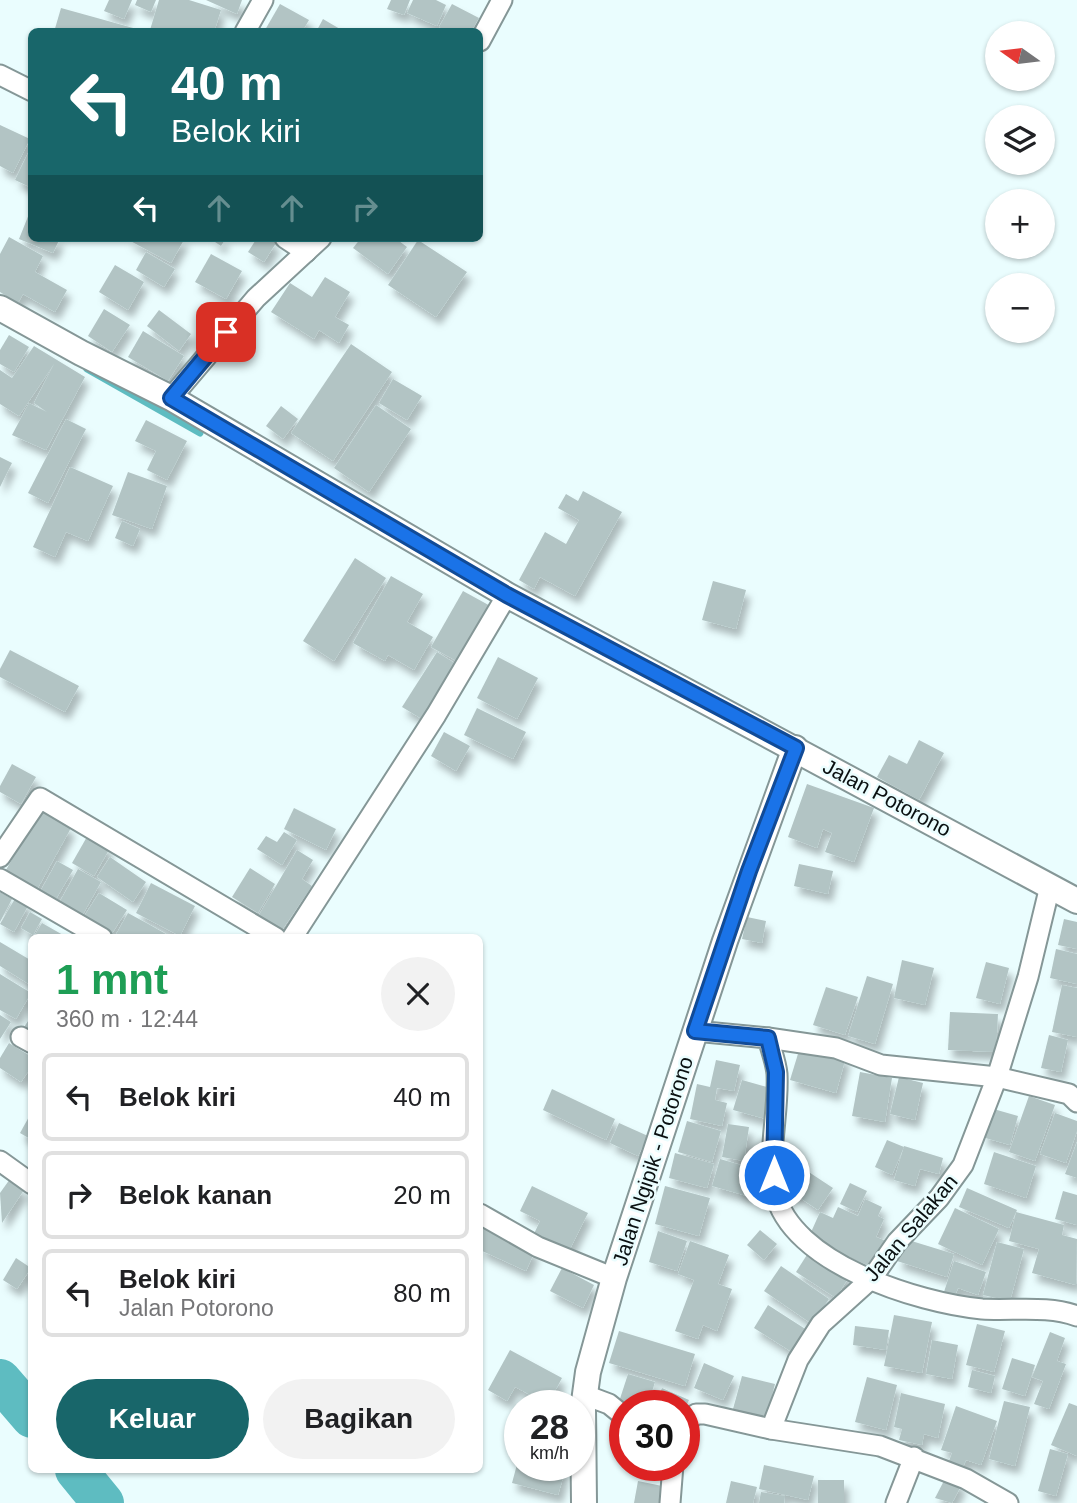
<!DOCTYPE html>
<html lang="id">
<meta charset="utf-8">
<style>
body{margin:0;font-family:Arial,sans-serif;background:#f2f2f2;color:#202124;height:100vh;display:flex;flex-direction:column;font-size:26px;white-space:nowrap}
*{box-sizing:border-box;margin:0}
p{font-size:23px;color:#757577}
.icon{flex:none;width:38px;height:38px;fill:none;stroke:currentColor;stroke-width:2;stroke-linecap:round;stroke-linejoin:round}
.map{position:relative;flex:1;overflow:hidden}
.drawer{position:absolute;left:28px;top:934px;width:455px;height:539px;display:flex;flex-direction:column;background:#fff;border-radius:10px;box-shadow:0 2px 5px #0004}
.drawer>*{flex:none}
.hud{position:absolute;left:28px;top:28px;width:455px;height:214px;border-radius:10px;box-shadow:0 2px 5px #0004;background:#18666a;color:#fff;overflow:hidden}
.needle{width:46px;rotate:284deg}
.controls{position:absolute;left:985px;top:21px;display:grid;gap:14px}
.controls a{display:grid;place-items:center;width:70px;height:70px;border-radius:50%;background:#fff;box-shadow:0 2px 5px #0004;font-size:35px}
.speed{position:absolute;left:504px;top:1390px;display:flex;gap:14px;font-size:35px;font-weight:700;text-align:center}
.speed>*{display:grid;place-content:center;width:91px;height:91px;border-radius:50%;background:#fff;box-shadow:0 2px 5px #0004;line-height:1}
.speed small{font-size:18px;font-weight:400}
.speed .limit{border:10px solid #d22;background:#fff;color:#111}
.pin{position:absolute;display:grid;place-items:center;width:60px;height:60px;color:#fff;margin:-30px;border-radius:14px;box-shadow:0 4px 10px #0006}
.me{position:absolute;width:77px;margin:-38px;rotate:0deg;stroke-linejoin:round;filter:drop-shadow(0 0 5px #0008)}
.turn{display:flex;align-items:center;gap:24px;height:147px;padding:0 28px;font-size:32px}
.turn .icon{width:91px;height:91px;stroke-width:2.5}
.turn b{display:block;font-size:49px;line-height:60px}
.lanes{display:flex;align-items:center;height:66px;padding:0 28px;background:#0003;justify-content:center;gap:35px;direction:ltr}
.lanes .off{opacity:.35}
.round{display:grid;place-items:center;flex:none;width:74px;height:74px;border-radius:37px;background:#f2f2f2}
.head{display:flex;align-items:center;justify-content:space-between;height:119px;padding:0 28px}
h1{font-size:42px;font-weight:700;line-height:52px;color:#1e9e55}
.button{display:flex;gap:14px;margin-top:auto;padding:14px 28px}
.button a{flex:1;height:80px;border-radius:42px;background:#18666a;color:#fff;font-size:28px;font-weight:700;line-height:80px;text-align:center}
.button a+a{background:#f2f2f2;color:#202124}
ul{padding:0;list-style:none}
li{display:flex;align-items:center;gap:21px;height:88px;margin:0 14px 10px;padding:0 14px;border:4px solid #e0e0e0;border-radius:10px}
li div{flex:1}
li b{display:block;font-size:26px}
li em{font-style:normal}
.map>svg:first-child{display:block}
.lines{fill:none;stroke-linecap:round;stroke-linejoin:round}
.stream{stroke:#5ebcc1;stroke-width:7}
.river{stroke:#5ebcc1;stroke-width:42}
.building{fill:#b2c4c4;filter:url(#shadow)}
.minor-casing{stroke:#859797;stroke-width:23}
.tertiary-casing{stroke:#859797;stroke-width:28}
.minor{stroke:#fff;stroke-width:19}
.tertiary{stroke:#fff;stroke-width:24}
.route-casing{stroke:#114b97;stroke-width:18}
.route{stroke:#1a73e8;stroke-width:12}
.labels{text-anchor:middle;stroke-width:5;stroke-linejoin:round;paint-order:stroke}
.street-label{font-size:21px;fill:#0a1011;stroke:#eafdfe}
</style>
<div class="map">
<svg width="1077" height="1503" viewBox="0 0 1077 1503">
<defs>
<filter id="shadow"><feDropShadow dx="4.5" dy="8" stdDeviation="3.5" flood-color="#0004"/></filter>
</defs>
<rect width="100%" height="100%" fill="#eafdfe"/>
<g class="lines">
<polyline class="stream" points="87,369 200,433"/>
<g class="river">
<polyline points="0,1380 32,1417"/>
<polyline points="76,1470 103,1503"/>
</g>
</g>
<g class="building">
<polygon points="109,0 132,0 124,19 104,11"/>
<polygon points="137,0 156,0 151,12 135,5"/>
<polygon points="159,0 189,0 221,10 214,32 150,30"/>
<polygon points="206,0 242,0 237,14"/>
<polygon points="391,0 410,0 404,15 387,9"/>
<polygon points="413,0 436,0 446,5 437,26 407,13"/>
<polygon points="280,4 309,20 302,32 265,30"/>
<polygon points="452,4 479,18 471,32 447,32 439,27"/>
<polygon points="61,8 144,31 144,32 54,32"/>
<polygon points="323,19 345,32 316,32"/>
<polygon points="0,125 30,139 13,173 0,166"/>
<polygon points="32,145 32,188 15,180"/>
<polygon points="31,209 32,238 60,238 53,253 19,239"/>
<polygon points="9,237 43,256 35,272 67,290 55,312 23,294 18,303 0,292 0,254"/>
<polygon points="125,238 185,238 171,263"/>
<polygon points="209,238 226,238 221,246"/>
<polygon points="257,238 268,238 276,243 264,262 248,252"/>
<polygon points="361,238 395,238 407,247 388,274 353,248"/>
<polygon points="418,240 467,272 436,317 388,285"/>
<polygon points="146,252 175,269 164,287 136,270"/>
<polygon points="211,254 242,271 226,299 195,282"/>
<polygon points="115,265 144,282 128,310 99,292"/>
<polygon points="325,277 350,292 335,317 349,325 339,343 319,330 314,339 271,312 290,283 312,297"/>
<polygon points="104,309 130,325 112,352 88,336"/>
<polygon points="159,310 191,334 179,351 147,326"/>
<polygon points="143,331 184,356 168,381 128,357"/>
<polygon points="9,335 29,347 14,372 0,364 0,350"/>
<polygon points="351,344 392,372 333,461 291,433"/>
<polygon points="34,346 85,377 46,450 12,435 29,403 47,412 34,403 54,364 19,416 0,404 0,370 12,378"/>
<polygon points="393,379 422,396 407,420 379,403"/>
<polygon points="376,405 411,429 369,492 334,468"/>
<polygon points="281,406 298,419 283,439 266,426"/>
<polygon points="66,419 86,429 48,503 28,493"/>
<polygon points="146,420 187,441 167,480 147,470 156,451 135,441"/>
<polygon points="0,457 12,463 0,487"/>
<polygon points="70,467 113,486 88,541 66,532 55,557 33,547"/>
<polygon points="128,472 167,486 152,529 112,515"/>
<polygon points="583,491 622,512 575,596 540,577 534,589 519,580 545,532 566,544 579,520 558,508 566,494 578,501"/>
<polygon points="122,521 140,529 133,546 115,538"/>
<polygon points="355,558 386,578 334,661 303,641"/>
<polygon points="391,576 423,594 407,622 433,637 414,670 388,655 385,661 353,643"/>
<polygon points="713,581 746,590 736,629 702,620"/>
<polygon points="463,591 494,608 462,664 431,647"/>
<polygon points="10,650 79,686 65,712 0,677 0,669"/>
<polygon points="437,652 456,664 422,719 402,707"/>
<polygon points="498,657 538,678 517,719 477,698"/>
<polygon points="477,708 526,732 513,759 464,735"/>
<polygon points="444,732 470,746 456,771 431,756"/>
<polygon points="919,740 944,753 919,800 877,777 889,755 907,764"/>
<polygon points="12,764 36,777 21,804 0,792 0,786"/>
<polygon points="807,784 874,808 854,862 825,852 832,833 823,829 817,848 788,837"/>
<polygon points="294,808 336,829 326,850 284,829"/>
<polygon points="40,810 71,828 34,895 2,877"/>
<polygon points="284,832 297,840 282,865 257,849 266,836 277,842"/>
<polygon points="88,835 110,848 94,876 72,863"/>
<polygon points="297,850 313,860 302,879 312,886 282,930 259,915"/>
<polygon points="110,857 146,882 133,902 97,877"/>
<polygon points="57,861 73,870 56,899 41,890"/>
<polygon points="799,864 833,871 828,894 794,886"/>
<polygon points="250,868 275,884 258,913 232,897"/>
<polygon points="78,869 101,882 82,916 59,903"/>
<polygon points="151,883 195,906 180,936 136,913"/>
<polygon points="0,892 12,899 0,922"/>
<polygon points="99,893 127,910 111,935 83,918"/>
<polygon points="16,897 29,904 14,932 0,924"/>
<polygon points="30,912 42,919 33,935 21,928"/>
<polygon points="128,913 150,925 173,938 114,938"/>
<polygon points="747,917 766,921 762,943 742,939"/>
<polygon points="1064,919 1077,922 1077,949 1058,945"/>
<polygon points="42,923 63,935 62,938 33,938"/>
<polygon points="0,942 32,961 32,986 0,966"/>
<polygon points="1056,949 1077,954 1077,984 1050,978"/>
<polygon points="902,960 934,968 925,1005 894,998"/>
<polygon points="986,962 1009,968 1000,1004 976,998"/>
<polygon points="0,974 31,993 16,1019 0,1010"/>
<polygon points="867,976 893,984 875,1044 848,1036"/>
<polygon points="1062,985 1077,988 1077,1037 1052,1032"/>
<polygon points="826,987 858,997 845,1035 813,1025"/>
<polygon points="950,1012 998,1014 996,1052 948,1050"/>
<polygon points="0,1015 11,1022 0,1039"/>
<polygon points="32,1015 32,1032 24,1027"/>
<polygon points="1049,1035 1068,1040 1061,1072 1041,1068"/>
<polygon points="9,1043 32,1057 32,1066 21,1082 0,1068 0,1058"/>
<polygon points="801,1044 846,1057 836,1093 790,1080"/>
<polygon points="716,1060 740,1065 734,1091 717,1088 715,1100 727,1103 722,1126 690,1119 697,1084 710,1087"/>
<polygon points="860,1072 892,1078 885,1122 852,1116"/>
<polygon points="899,1077 923,1083 915,1120 890,1114"/>
<polygon points="742,1080 774,1089 766,1119 733,1110"/>
<polygon points="552,1089 615,1119 606,1140 543,1110"/>
<polygon points="1029,1096 1055,1105 1035,1161 1009,1152"/>
<polygon points="990,1108 1018,1116 1010,1145 982,1137"/>
<polygon points="1055,1113 1077,1121 1077,1131 1066,1163 1040,1154"/>
<polygon points="30,1115 32,1116 32,1140 20,1133"/>
<polygon points="687,1121 721,1131 712,1162 678,1152"/>
<polygon points="619,1123 648,1136 638,1156 610,1143"/>
<polygon points="728,1124 749,1127 744,1161 722,1157"/>
<polygon points="887,1140 904,1147 892,1175 875,1167"/>
<polygon points="1077,1142 1077,1178 1065,1174"/>
<polygon points="904,1146 943,1158 939,1174 920,1169 915,1186 894,1180"/>
<polygon points="994,1152 1036,1166 1026,1198 984,1184"/>
<polygon points="675,1153 714,1164 707,1188 669,1178"/>
<polygon points="720,1159 755,1169 747,1196 712,1186"/>
<polygon points="792,1161 833,1188 818,1210 778,1183"/>
<polygon points="10,1179 24,1190 2,1223 0,1193"/>
<polygon points="850,1183 867,1191 857,1212 840,1204"/>
<polygon points="532,1186 588,1213 567,1255 532,1238 540,1221 520,1211"/>
<polygon points="665,1186 710,1198 699,1236 655,1224"/>
<polygon points="967,1188 1017,1210 1009,1228 959,1207"/>
<polygon points="1063,1191 1077,1195 1077,1225 1055,1219"/>
<polygon points="865,1199 882,1207 878,1216 884,1219 876,1237 886,1241 874,1268 808,1239 820,1212 833,1218 838,1207 858,1216"/>
<polygon points="955,1208 999,1229 982,1265 938,1244"/>
<polygon points="1016,1212 1064,1225 1062,1235 1077,1239 1076,1285 1032,1273 1039,1249 1009,1241"/>
<polygon points="483,1227 535,1251 526,1271 480,1250"/>
<polygon points="760,1230 777,1244 764,1260 747,1245"/>
<polygon points="658,1231 687,1241 677,1271 649,1262"/>
<polygon points="905,1239 954,1254 947,1277 897,1261"/>
<polygon points="690,1241 729,1255 718,1284 732,1289 717,1331 703,1325 698,1339 675,1331 694,1280 678,1274"/>
<polygon points="997,1242 1024,1249 1010,1301 983,1295"/>
<polygon points="810,1250 850,1275 836,1298 796,1272"/>
<polygon points="16,1258 31,1268 17,1289 3,1280"/>
<polygon points="954,1261 986,1272 978,1295 958,1288 954,1298 943,1295"/>
<polygon points="781,1266 829,1299 812,1324 764,1291"/>
<polygon points="562,1268 594,1285 583,1308 550,1291"/>
<polygon points="768,1305 810,1332 795,1354 754,1328"/>
<polygon points="894,1315 932,1322 922,1373 884,1366"/>
<polygon points="977,1324 1005,1331 994,1372 966,1365"/>
<polygon points="855,1326 889,1330 886,1350 853,1345"/>
<polygon points="619,1331 695,1354 685,1386 609,1363"/>
<polygon points="1050,1332 1065,1338 1057,1361 1066,1364 1049,1409 1034,1404 1043,1381 1032,1377"/>
<polygon points="932,1340 958,1345 952,1379 926,1374"/>
<polygon points="510,1350 562,1378 548,1404 515,1387 507,1401 488,1390"/>
<polygon points="1012,1358 1035,1365 1025,1396 1002,1389"/>
<polygon points="704,1363 734,1376 723,1400 694,1388"/>
<polygon points="972,1370 995,1376 991,1393 968,1387"/>
<polygon points="628,1374 655,1382 648,1405 617,1408"/>
<polygon points="742,1376 775,1384 766,1418 733,1409"/>
<polygon points="867,1377 897,1385 886,1430 855,1422"/>
<polygon points="662,1388 689,1400 684,1411 684,1405 654,1405"/>
<polygon points="901,1393 945,1404 938,1438 924,1434 922,1445 899,1440 902,1429 894,1427"/>
<polygon points="1004,1401 1030,1407 1015,1466 989,1459"/>
<polygon points="1069,1403 1077,1406 1077,1456 1051,1445"/>
<polygon points="956,1406 997,1421 981,1465 966,1460 963,1467 949,1461 952,1453 941,1450"/>
<polygon points="1050,1449 1068,1454 1056,1496 1038,1491"/>
<polygon points="519,1457 520,1465 542,1465 565,1471 558,1495 512,1483"/>
<polygon points="764,1465 814,1476 808,1500 759,1489"/>
<polygon points="947,1475 962,1484 952,1503 935,1498"/>
<rect x="818" y="1480" width="26" height="23"/>
<polygon points="638,1481 667,1487 663,1503 634,1503"/>
<polygon points="731,1481 757,1487 753,1503 726,1503"/>
<polygon points="761,1492 785,1496 784,1503 759,1503"/>
</g>
<g class="lines">
<defs>
<g id="minor">
<polyline points="245,32 263,0"/>
<polyline points="480,41 502,0"/>
<polyline points="0,75 32,91"/>
<polyline points="285,238 306,252"/>
<polyline points="171,398 256,298 321,238"/>
<polyline points="0,857 40,798 276,938"/>
<polyline points="0,879 102,938"/>
<polyline points="292,938 436,715 507,595"/>
<path d="M695,1031l73,7c3,12 8,24 9,36 2,39 -10,79 -2,118 15,71 143,111 207,117 31,2 66,-4 95,7"/>
<polyline points="21,1037 32,1043"/>
<polyline points="768,1038 836,1048 881,1065 997,1077 1069,1094 1077,1102"/>
<polyline points="0,1161 32,1184"/>
<polyline points="480,1214 538,1247 614,1278"/>
<polyline points="585,1395 609,1404 625,1417"/>
<polyline points="684,1424 696,1414 705,1414 771,1429 880,1446 966,1479 1008,1503"/>
<polyline points="771,1429 798,1360 821,1324 872,1278 897,1242 939,1198 963,1165 997,1077 1028,977 1050,886"/>
<polyline points="670,1503 673,1465"/>
<polyline points="896,1503 914,1457"/>
</g>
<g id="tertiary">
<polyline points="0,308 81,353 171,398 507,595 1077,901"/>
<polyline points="584,1503 583,1409 588,1372 614,1278 725,941 795,748"/>
</g>
</defs>
<use href="#minor" class="minor-casing"/>
<use href="#tertiary" class="tertiary-casing"/>
<use href="#minor" class="minor"/>
<use href="#tertiary" class="tertiary"/>
</g>
<g class="lines">
<defs>
<polyline id="route" points="226,332 171,398 507,595 796,748 749,871 695,1031 768,1038 776,1072 774,1175"/>
</defs>
<use href="#route" class="route-casing"/>
<use href="#route" class="route"/>
</g>
<g class="labels">
<g class="street-label">
<text transform="translate(887 798) rotate(28)" y="7">Jalan Potorono</text>
<text transform="translate(653 1161) rotate(-72)" y="7">Jalan Ngipik - Potorono</text>
<text transform="translate(911 1228) rotate(-50)" y="7">Jalan Salakan</text>
</g>
</g>
</svg>
<div class="controls">
<a><svg class="needle" viewBox="-14 -14 28 28"><path d="M0-13l5 13h-10z" fill="#e53935"/><path d="M0 13l5-13h-10z" fill="#757577"/></svg></a>
<a><svg class="icon" aria-label="layers" viewBox="0 0 24 24"><path d="M12 4l9 5-9 5-9-5zM3 14l9 5 9-5"/></svg></a>
<a>+</a>
<a>−</a>
</div>
<div class="speed"><div>28<small>km/h</small></div><div class="limit">30</div></div>
<div class="pin" style="left:226px;top:332px;background:#d93025"><svg class="icon" aria-label="arrive" viewBox="0 0 24 24"><path d="M6 21V4h12l-3 4 3 4H6"/></svg></div>
<svg class="me" style="left:774px;top:1175px" viewBox="-20 -20 40 40"><circle r="17" fill="#1a73e8" stroke="#fff" stroke-width="3"/><path d="M0-11L8 9 0 5-8 9z" fill="#fff"/></svg>
<div class="hud">
<div class="turn"><svg class="icon" aria-label="left" viewBox="0 0 24 24"><path d="M17 20v-9H6M10 6l-5 5 5 5"/></svg><div><b>40 m</b>Belok kiri</div></div>
<div class="lanes"><svg class="icon" aria-label="left" viewBox="0 0 24 24"><path d="M17 20v-9H6M10 6l-5 5 5 5"/></svg><svg class="icon off" aria-label="ahead" viewBox="0 0 24 24"><path d="M12 20V5M6 11l6-6 6 6"/></svg><svg class="icon off" aria-label="ahead" viewBox="0 0 24 24"><path d="M12 20V5M6 11l6-6 6 6"/></svg><svg class="icon off" aria-label="right" viewBox="0 0 24 24"><path d="M7 20v-9h11M14 6l5 5-5 5"/></svg></div>
</div>
<section class="drawer">
<div class="head"><div><h1>1 mnt</h1><p>360 m · 12:44</p></div><a class="round"><svg class="icon" aria-label="close" viewBox="0 0 24 24"><path d="M6 6l12 12M18 6L6 18"/></svg></a></div>
<ul>
<li><svg class="icon" aria-label="left" viewBox="0 0 24 24"><path d="M17 20v-9H6M10 6l-5 5 5 5"/></svg><div><b>Belok kiri</b></div><em>40 m</em></li>
<li><svg class="icon" aria-label="right" viewBox="0 0 24 24"><path d="M7 20v-9h11M14 6l5 5-5 5"/></svg><div><b>Belok kanan</b></div><em>20 m</em></li>
<li><svg class="icon" aria-label="left" viewBox="0 0 24 24"><path d="M17 20v-9H6M10 6l-5 5 5 5"/></svg><div><b>Belok kiri</b><p>Jalan Potorono</p></div><em>80 m</em></li>
</ul>
<div class="button"><a>Keluar</a><a>Bagikan</a></div>
</section>
</div>
